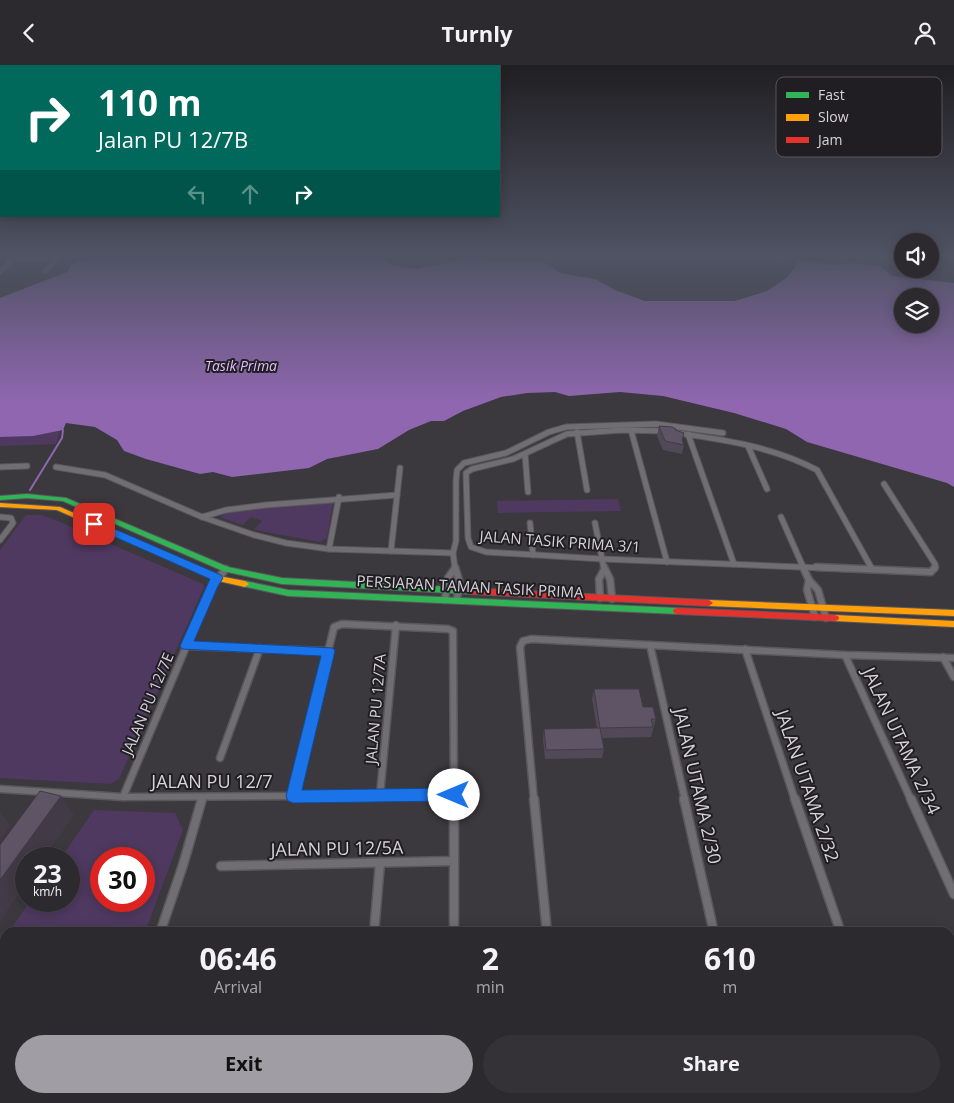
<!DOCTYPE html>
<style>
body{margin:0;font-family:"Open Sans",sans-serif;background:#343236;color:#f1f3f6;height:100vh;display:flex;flex-direction:column;font-size:19px;white-space:nowrap}
*{box-sizing:border-box;margin:0}
p{font-size:16px;color:#a6a7aa}
.icon{flex:none;width:28px;height:28px;fill:none;stroke:currentColor;stroke-width:2;stroke-linecap:round;stroke-linejoin:round}
.map{position:relative;flex:1;overflow:hidden}
.details{position:absolute;left:0px;top:862px;width:955px;height:176px;display:flex;flex-direction:column;background:#2c2a2e;border-radius:15px 15px 0 0;box-shadow:0 2px 12px #0003,0 0 0 1px #48464a}
.details>*{flex:none}
.banner{position:absolute;left:0px;top:0px;width:500px;height:152px;box-shadow:0 2px 12px #0003,0 0 0 1px #48464a;background:#00695c;color:#fff;overflow:hidden}
.buttons{position:absolute;left:894px;top:168px;display:grid;gap:10px}
.buttons a{display:grid;place-items:center;width:45px;height:45px;border-radius:50%;background:#2c2a2e;box-shadow:0 2px 12px #0003,0 0 0 1px #48464a;font-size:25px}
.speed{position:absolute;left:15px;top:782px;display:flex;gap:10px;font-size:25px;font-weight:700;text-align:center}
.speed>*{display:grid;place-content:center;width:65px;height:65px;border-radius:50%;background:#2c2a2e;box-shadow:0 2px 12px #0003,0 0 0 1px #48464a;line-height:1}
.speed small{font-size:12px;font-weight:400}
.speed .limit{border:8px solid #d22;background:#fff;color:#111}
.pin{position:absolute;display:grid;place-items:center;width:42px;height:42px;color:#fff;margin:-21px;border-radius:10px;box-shadow:0 2px 8px #0006}
.me{position:absolute;width:55px;margin:-28px;rotate:270deg;stroke-linejoin:round;filter:drop-shadow(0 0 4px #0008)}
.turn{display:flex;align-items:center;gap:18px;height:105px;padding:0 15px;font-size:22px}
.turn .icon{width:65px;height:65px;stroke-width:2.5}
.turn b{display:block;font-size:35px;line-height:42px}
.lanes{display:flex;align-items:center;height:48px;padding:0 15px;background:#0003;justify-content:center;gap:25px;direction:ltr}
.lanes .off{opacity:.35}
.eta{display:flex;justify-content:space-evenly;align-items:center;height:85px;text-align:center}
.eta b{font-size:30px;font-weight:700;line-height:35px}
.primary-button{display:flex;gap:10px;margin-top:auto;padding:10px 15px}
.primary-button a{flex:1;height:58px;border-radius:30px;background:#a09da4;color:#111;font-size:20px;font-weight:700;line-height:58px;text-align:center}
.primary-button a+a{background:#343236;color:#f1f3f6}
header{display:flex;justify-content:space-between;align-items:center;height:65px;padding:0 15px;background:#2c2a2e;font-size:22px;font-weight:700}
.map>svg:first-child{display:block}
.green{fill:#4f3960;fill-rule:evenodd}
.water{fill:#8f66af;fill-rule:evenodd}
.lines{fill:none;stroke-linecap:round;stroke-linejoin:round}
.stream{stroke:#8f66af;stroke-width:2}
.street-far3-casing{stroke:#59575c;stroke-width:5.5}
.street-far2-casing{stroke:#59575c;stroke-width:7}
.street-far1-casing{stroke:#59575c;stroke-width:9}
.street-casing{stroke:#59575c;stroke-width:11}
.fast-casing{stroke:#59575c;stroke-width:2}
.slow-casing{stroke:#59575c;stroke-width:2}
.jam-casing{stroke:#59575c;stroke-width:2}
.street-far3{stroke:#716e73;stroke-width:4}
.street-far2{stroke:#716e73;stroke-width:5}
.street-far1{stroke:#716e73;stroke-width:6}
.street{stroke:#716e73;stroke-width:8}
.fast{fill:#30b455;fill-rule:evenodd}
.slow{fill:#ff9f0a;fill-rule:evenodd}
.jam{fill:#e5322d;fill-rule:evenodd}
.wall{fill:#514858}
.shaded-wall{fill:#423b47}
.building{fill:#5e5466;stroke:#423b47}
.route{fill:#1a73e8;stroke:#114b97}
.labels{text-anchor:middle;stroke-width:4;stroke-linejoin:round;paint-order:stroke}
.far-water-label{font-size:14px;font-style:italic;fill:#e2bfff;stroke:#211e23}
.street-label{font-size:15px;fill:#d7d3db;stroke:#211e23}
.near-street-label{font-size:18px;fill:#d7d3db;stroke:#211e23}
.key{fill:#211e23;stroke:#58545a;stroke-width:1}
.key-label{font-size:14px;fill:#d7d3db}
</style>
<header><svg class="icon" aria-label="back" viewBox="0 0 24 24"><path d="M15 5l-7 7 7 7"/></svg>Turnly<svg class="icon" aria-label="person" viewBox="0 0 24 24"><circle cx="12" cy="8" r="4"/><path d="M4 21q1-7 8-7t8 7"/></svg></header>
<div class="map">
<svg width="954" height="1038" viewBox="0 0 954 1038">
<rect width="100%" height="100%" fill="#3b383e"/>
<g class="green">
<polygon points="51,366 60,366 56,379 0,381 0,372 33,371"/>
<polygon points="618,434 621,446 498,448 497,436"/>
<polygon points="328,436 333,437 327,473 320,477 260,466 254,464 262,456 251,452 243,460 220,452 225,448"/>
<polygon points="26,450 42,450 60,457 203,519 204,522 119,714 110,719 0,713 0,485"/>
<path d="M94,745l81,3 8,17 -38,102h-136l21,-31h39v-42h-9zM101,794h43v42h-43z"/>
<polygon points="97,1034 243,1034 243,1038 94,1038"/>
</g>
<path class="water" d="M131,191h245l15,9 26,4 31,-6 20,-6 19,3h53l20,13 35,6 20,11 30,11h90l32,-10 18,-12 9,-10 4,-9 34,5 21,-2 27,3 12,10 62,7v204l-7,-4 -140,-41 -21,-13 -52,-16 -71,-17 -43,-4 -51,4 -14,-4 -28,1 -26,4 -38,14 -19,10h-13l-22,9 -31,19 -51,10 -18,9 -77,9 -19,-5 -13,2 -54,-15 -22,-8 -7,-11 -22,-13 -29,-4 -3,7 -30,6 -33,1v-139l67,-26 5,-8 13,-5zM902,231h28v28h-28z"/>
<g class="lines">
<polyline class="stream" points="30,425 62,373 63,365"/>
<defs>
<g id="street-far3">
<polyline points="779,191 780,193"/>
<polygon points="13,192 18,193 8,195"/>
<polyline points="18,194 57,194"/>
<polyline points="45,206 58,193"/>
<polyline points="0,207 11,196"/>
</g>
<g id="street-far2">
<polyline points="631,365 667,497"/>
<polyline points="664,366 622,365 567,369 513,394 472,404 466,408 468,473 471,482 486,487 602,494 847,504"/>
<polyline points="577,367 587,425"/>
<path d="M678,368c47,7 96,14 139,37l55,99"/>
<polyline points="688,369 734,499"/>
<polyline points="748,381 767,424"/>
<polyline points="525,389 528,427"/>
<polyline points="0,402 27,401"/>
<polyline points="56,402 105,410 202,452 254,470 286,478 329,484 453,488"/>
<polyline points="884,419 935,499 935,504"/>
<polyline points="0,452 11,453 13,458 0,475"/>
<polyline points="202,452 226,445 266,440 397,430"/>
<polyline points="781,452 804,504"/>
<polyline points="530,458 533,490"/>
<polyline points="595,458 604,504"/>
<polyline points="329,484 339,432"/>
<polyline points="391,486 400,403"/>
<polyline points="455,504 453,488 456,476 456,416 457,405 464,398 506,388 549,367 566,362 656,359 723,368"/>
</g>
<g id="street-far1">
<polyline points="455,502 459,515 457,535"/>
<polyline points="604,502 610,514 612,534"/>
<polyline points="803,502 809,515 818,525 826,553"/>
<polyline points="816,502 931,507 935,502"/>
<polyline points="809,515 807,525 815,552"/>
<polyline points="600,533 599,514 604,505"/>
<polyline points="445,535 448,513 455,503"/>
<polyline points="650,580 685,735"/>
<polyline points="186,581 328,586"/>
<polyline points="745,584 795,735"/>
<polyline points="845,590 911,735"/>
<polyline points="943,592 954,612"/>
<polyline points="220,693 260,583"/>
<polyline points="0,724 123,732 454,730"/>
<polyline points="380,730 396,560"/>
<polyline points="293,731 334,562 342,559 448,564 453,566 454,735"/>
<polyline points="123,732 212,520 226,504"/>
<polyline points="201,735 202,733"/>
<polyline points="534,735 520,582 523,576 531,574 845,590 954,593"/>
</g>
<g id="street">
<polyline points="454,734 454,868"/>
<polyline points="534,734 547,868"/>
<polyline points="684,734 714,868"/>
<polyline points="795,734 841,868"/>
<polyline points="911,734 954,829"/>
<polyline points="221,801 454,796"/>
<polyline points="160,868 183,800 202,734"/>
<polyline points="374,868 380,798"/>
<polyline points="950,914 954,914"/>
<polyline points="950,949 954,949"/>
<polyline points="362,1034 362,1038"/>
<polyline points="453,1034 453,1038"/>
<polyline points="560,1034 561,1038"/>
<polyline points="879,1034 880,1038"/>
<polyline points="69,1038 72,1034"/>
<polyline points="264,1038 265,1034"/>
</g>
<g id="fast">
<polygon points="27,429 66,433 228,502 282,513 468,523 472,526 468,529 282,519 223,506 63,436 27,433 0,435 0,431"/>
<polygon points="245,516 288,525 677,543 680,544 681,546 680,548 677,549 288,531 242,521 241,519"/>
</g>
<g id="slow">
<polygon points="0,438 60,442 219,511 245,516 249,519 245,522 214,515 57,445 0,442"/>
<polygon points="709,535 954,545 954,551 709,541 705,538"/>
<polygon points="835,550 954,556 954,562 835,556 832,555 831,553 832,551"/>
</g>
<g id="jam">
<polygon points="468,523 709,535 713,538 709,541 468,529 464,526"/>
<polygon points="677,543 835,550 838,551 839,553 838,555 835,556 677,549 674,548 673,546 674,544"/>
</g>
</defs>
<use href="#street-far3" class="street-far3-casing"/>
<use href="#street-far2" class="street-far2-casing"/>
<use href="#street-far1" class="street-far1-casing"/>
<use href="#street" class="street-casing"/>
<use href="#fast" class="fast-casing"/>
<use href="#slow" class="slow-casing"/>
<use href="#jam" class="jam-casing"/>
<use href="#street-far3" class="street-far3"/>
<use href="#street-far2" class="street-far2"/>
<use href="#street-far1" class="street-far1"/>
<use href="#street" class="street"/>
<use href="#fast" class="fast"/>
<use href="#slow" class="slow"/>
<use href="#jam" class="jam"/>
</g>
<g class="wall">
<polygon points="659,361 684,368 682,376 684,380 682,389 663,385 657,371"/>
<polygon points="594,624 643,642 656,654 651,672 602,673 604,684 602,693 545,694 543,674 544,664 597,663 592,634"/>
</g>
<g class="shaded-wall">
<polygon points="61,731 74,750 43,794 26,794 26,818 0,856 0,815"/>
<polygon points="0,747 11,760 0,775"/>
<polygon points="0,1033 8,1038 0,1038"/>
<polygon points="39,1034 56,1034 53,1038 36,1038"/>
</g>
<g class="building">
<polygon points="659,361 672,362 676,364 675,365 684,368 682,375 684,380 665,376"/>
<polygon points="594,624 639,624 643,642 653,642 656,654 651,654 653,662 600,663"/>
<polygon points="600,663 604,684 546,685 544,664"/>
<polygon points="40,726 61,731 0,815 0,780"/>
<polygon points="5,959 5,1034 39,1034 36,1038 9,1038 0,1033 0,965"/>
</g>
<linearGradient id="sky" x2="0" y2="1"><stop stop-color="#201f22"/><stop offset="0.57" stop-color="#4f5363"/><stop offset="1" stop-color="#4f5363" stop-opacity="0"/></linearGradient>
<rect width="954" height="336" fill="url(#sky)"/>
<polygon class="route" points="94,455 221,510 223,513 218,521 194,576 333,583 335,586 302,725 454,723 459,725 461,730 459,734 454,736 293,738 288,736 286,731 321,591 182,584 180,581 210,514 90,461 88,459 90,456"/>
<g class="labels">
<g class="far-water-label">
<text x="241" y="306">Tasik Prima</text>
</g>
<g class="street-label">
<text transform="translate(560 477) rotate(4)" y="5">JALAN TASIK PRIMA 3/1</text>
<text transform="translate(470 522) rotate(3)" y="5">PERSIARAN TAMAN TASIK PRIMA</text>
<text transform="translate(148 639) rotate(-67)" y="5">JALAN PU 12/7E</text>
<text transform="translate(376 644) rotate(-85)" y="5">JALAN PU 12/7A</text>
</g>
<g class="near-street-label">
<text transform="translate(901 676) rotate(65)" y="6">JALAN UTAMA 2/34</text>
<text x="212" y="723">JALAN PU 12/7</text>
<text transform="translate(697 721) rotate(77)" y="6">JALAN UTAMA 2/30</text>
<text transform="translate(807 721) rotate(71)" y="6">JALAN UTAMA 2/32</text>
<text transform="translate(337 784) rotate(-1)" y="6">JALAN PU 12/5A</text>
</g>
</g>
<rect x="776" y="12" width="166" height="80" rx="8" class="key"/>
<rect x="786" y="27" width="23" height="6" fill="#30b455"/>
<rect x="786" y="49" width="23" height="7" fill="#ff9f0a"/>
<rect x="786" y="72" width="23" height="6" fill="#e5322d"/>
<g class="key-label">
<text x="818" y="35">Fast</text>
<text x="818" y="57">Slow</text>
<text x="818" y="80">Jam</text>
</g>
</svg>
<div class="buttons">
<a><svg class="icon" aria-label="sound" viewBox="0 0 24 24"><path d="M4 9h4l5-4v14l-5-4H4zM17 9q2 3 0 6"/></svg></a>
<a><svg class="icon" aria-label="layers" viewBox="0 0 24 24"><path d="M12 4l9 5-9 5-9-5zM3 14l9 5 9-5"/></svg></a>
</div>
<div class="speed"><div>23<small>km/h</small></div><div class="limit">30</div></div>
<div class="pin" style="left:94px;top:459px;background:#d93025"><svg class="icon" aria-label="arrive" viewBox="0 0 24 24"><path d="M6 21V4h12l-3 4 3 4H6"/></svg></div>
<svg class="me" style="left:454px;top:730px" viewBox="-20 -20 40 40"><circle r="19" fill="#fff"/><path d="M0-13L10 11 0 6-10 11z" fill="#1a73e8"/></svg>
<div class="banner">
<div class="turn"><svg class="icon" aria-label="right" viewBox="0 0 24 24"><path d="M7 20v-9h11M14 6l5 5-5 5"/></svg><div><b>110 m</b>Jalan PU 12/7B</div></div>
<div class="lanes"><svg class="icon off" aria-label="left" viewBox="0 0 24 24"><path d="M17 20v-9H6M10 6l-5 5 5 5"/></svg><svg class="icon off" aria-label="ahead" viewBox="0 0 24 24"><path d="M12 20V5M6 11l6-6 6 6"/></svg><svg class="icon" aria-label="right" viewBox="0 0 24 24"><path d="M7 20v-9h11M14 6l5 5-5 5"/></svg></div>
</div>
<section class="details">
<div class="eta">
<div><b>06:46</b><p>Arrival</p></div>
<div><b>2</b><p>min</p></div>
<div><b>610</b><p>m</p></div>
</div>
<div class="primary-button"><a>Exit</a><a>Share</a></div>
</section>
</div>
